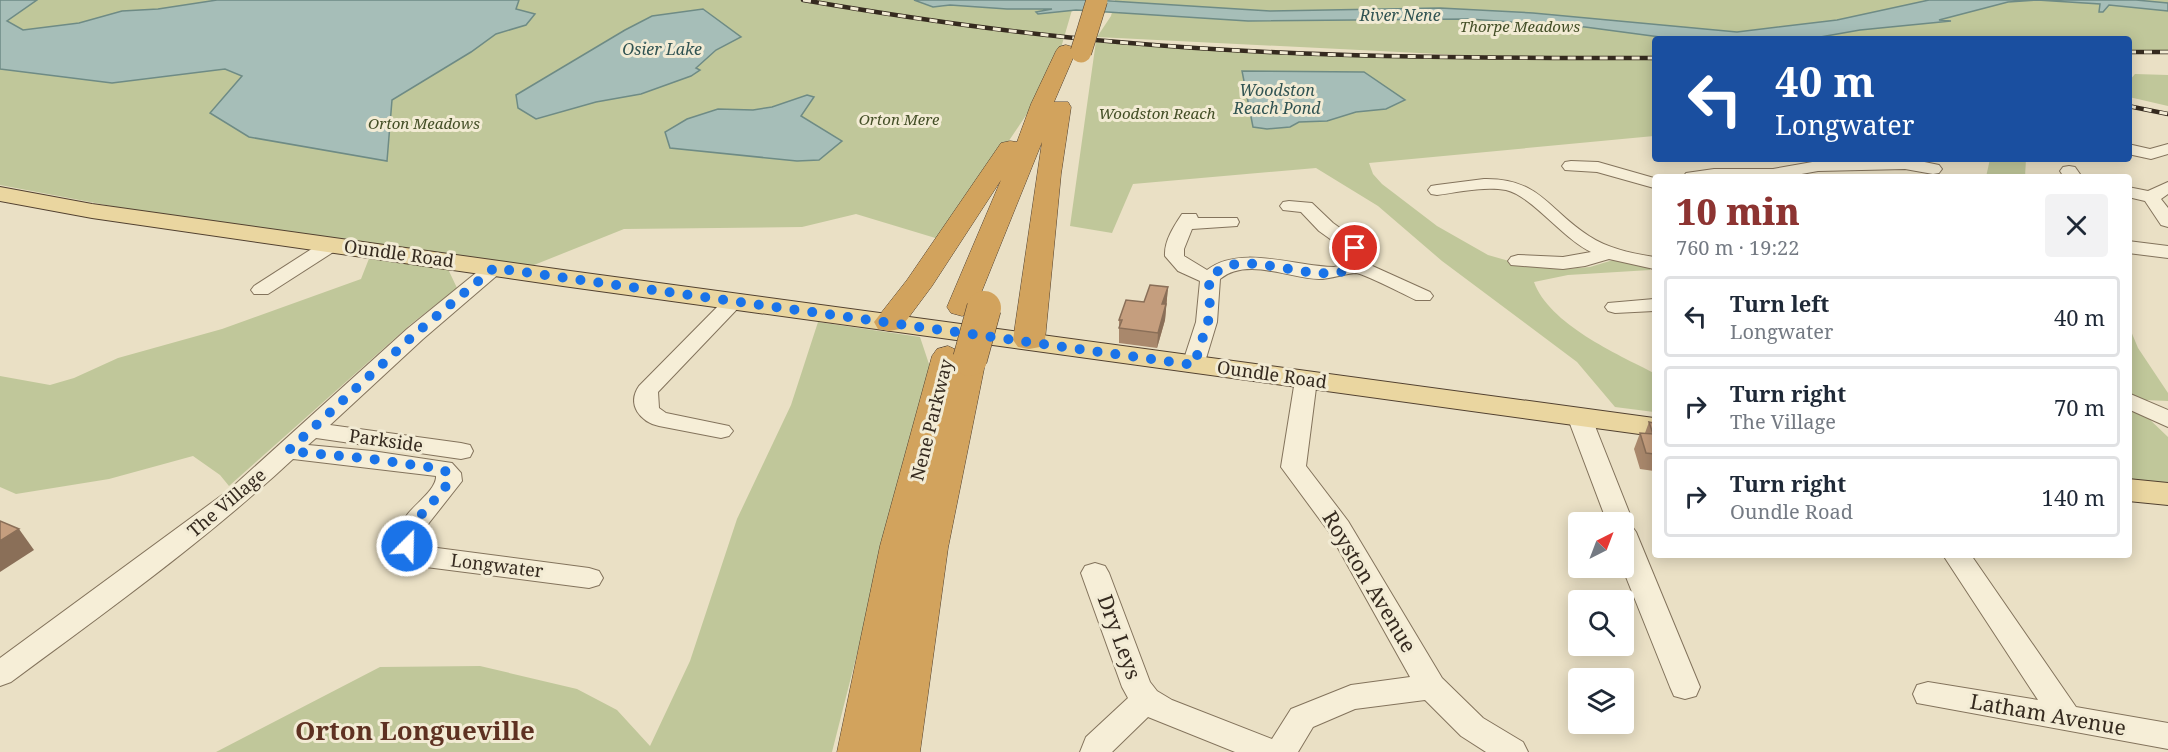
<!DOCTYPE html>
<meta charset="utf-8">
<style>
body{margin:0;font-family:"Noto Serif",serif;background:#f2f2f3;color:#1f2937;height:100vh;display:flex;flex-direction:column;font-size:22px;white-space:nowrap}
*{box-sizing:border-box;margin:0}
p{font-size:20px;color:#747a83}
.icon{flex:none;width:33px;height:33px;fill:none;stroke:currentColor;stroke-width:2;stroke-linecap:round;stroke-linejoin:round}
.map{position:relative;flex:1;overflow:hidden}
.panel{position:absolute;left:1652px;top:174px;width:480px;height:384px;display:flex;flex-direction:column;background:#fff;border-radius:6px;box-shadow:0 3px 15px #0003}
.panel>*{flex:none}
.top-card{position:absolute;left:1652px;top:36px;width:480px;height:126px;border-radius:6px;box-shadow:0 3px 15px #0003;background:#1a4fa0;color:#fff;overflow:hidden}
.needle{width:39px;rotate:42deg}
.controls{position:absolute;left:1568px;top:512px;display:grid;gap:12px}
.controls a{display:grid;place-items:center;width:66px;height:66px;border-radius:6px;background:#fff;box-shadow:0 3px 15px #0003;font-size:30px}
.pin{position:absolute;display:grid;place-items:center;width:51px;height:51px;color:#fff;margin:-26px;border:3px solid #fff;border-radius:50%;box-shadow:0 2px 6px #0007}
.me{position:absolute;width:66px;margin:-33px;rotate:23deg;stroke-linejoin:round;filter:drop-shadow(0 0 4px #0008)}
.turn{display:flex;align-items:center;gap:21px;height:126px;padding:0 24px;font-size:27px}
.turn .icon{width:78px;height:78px;stroke-width:2.5}
.turn b{display:block;font-size:42px;line-height:51px}
.round{display:grid;place-items:center;flex:none;width:63px;height:63px;border-radius:6px;background:#f2f2f3}
.head{display:flex;align-items:center;justify-content:space-between;height:102px;padding:0 24px}
h1{font-size:36px;font-weight:800;line-height:45px;color:#8d3432}
ul{padding:0;list-style:none}
li{display:flex;align-items:center;gap:18px;height:81px;margin:0 12px 9px;padding:0 12px;border:3px solid #e0e1e3;border-radius:6px}
li div{flex:1}
li b{display:block;font-size:22px}
li em{font-style:normal}
.map>svg:first-child{display:block}
.green{fill:#c0c79a}
.water{fill:#a6beb8;stroke:#6e8b85;stroke-width:1.5}
.lines{fill:none;stroke-linecap:round;stroke-linejoin:round}
.minor-casing{stroke:#83735c;stroke-width:2}
.major-casing{stroke:#524130;stroke-width:2}
.highway-casing{stroke:#524130;stroke-width:1}
.minor{fill:#f6eed7;fill-rule:evenodd}
.major{fill:#ead6a0;fill-rule:evenodd}
.highway{fill:#d2a35d;fill-rule:evenodd}
.rail-casing{stroke:#352a1f;stroke-width:4.5}
.rail{stroke:#f2ebd4;stroke-width:3;stroke-dasharray:8;stroke-linecap:butt}
.highway-bridge-far1-casing{stroke:#524130;stroke-width:22;stroke-linecap:butt}
.highway-bridge-casing{stroke:#524130;stroke-width:35;stroke-linecap:butt}
.highway-bridge-far1{stroke:#d2a35d;stroke-width:21}
.highway-bridge{stroke:#d2a35d;stroke-width:34}
.wall{fill:#a9886c}
.shaded-wall{fill:#8a6f58}
.building{fill:#c59e7e;stroke:#8a6f58;stroke-width:1.5}
.route{stroke:#1a73e8;stroke-width:10;stroke-dasharray:0 18}
.labels{text-anchor:middle;stroke-width:6;stroke-linejoin:round;paint-order:stroke}
.far-park-label{font-size:15px;font-style:italic;fill:#444f27;stroke:#f2ebd4}
.far-water-label{font-size:16px;font-style:italic;fill:#305352;stroke:#f2ebd4}
.street-label{font-size:18px;fill:#352a1f;stroke:#f2ebd4}
.near-street-label{font-size:21px;fill:#352a1f;stroke:#f2ebd4}
.near-quarter-label{font-size:26px;font-weight:bold;fill:#5e3122;stroke:#f2ebd4}
</style>
<div class="map">
<svg width="2168" height="752" viewBox="0 0 2168 752">
<rect width="100%" height="100%" fill="#eae0c5"/>
<g class="green">
<path d="M0,0h914c27,10 28,7 56,0l-20,5 57,4h46l-16,3 35,-2 -16,55 -21,37 -93,138 -86,-26 -54,13 -178,2 -95,38 -27,-6 -354,-48 -148,-28z"/>
<polygon points="1115,0 2168,0 2168,52 2129,52 2128,39 1654,39 1654,56 1499,57 1097,37 1111,16"/>
<path d="M1096,41l259,14 299,5v76l-285,27 4,11 9,10 55,42 51,29 35,10 41,4 26,-2 23,-7 37,8v2l-82,5 -34,7c15,42 83,72 120,91v39l-39,-5 -38,-45 -135,-101 -64,-55 -62,-38 -183,16 -21,49 -42,-7z"/>
<polygon points="2135,74 2168,75 2168,106 2129,97 2129,81"/>
<polygon points="1990,159 2026,159 2025,177 1986,177"/>
<polygon points="370,256 448,269 457,288 411,324 229,486 220,475 193,456 109,479 16,494 0,487 0,376 50,385 74,378 118,358 222,329 361,279"/>
<polygon points="818,322 920,337 930,367 832,752 216,752 380,667 480,666 577,689 617,710 650,746 690,661 737,519 791,405"/>
<polygon points="2128,324 2138,348 2168,393 2168,401 2145,400 2146,416 2168,437 2168,485 2129,480"/>
</g>
<g class="water">
<polygon points="0,0 37,0 7,21 23,30 79,23 122,11 158,9 217,0 519,0 516,9 535,14 526,25 496,34 471,52 392,100 387,161 249,137 210,113 242,76 225,69 112,83 0,69"/>
<polygon points="914,0 1095,0 1270,11 1440,8 1533,13 1737,32 1837,20 1929,0 2136,0 2168,3 2168,11 2109,5 2103,12 2099,12 2100,4 2037,0 2008,2 1939,20 1951,21 1860,30 1809,39 1675,39 1585,27 1469,19 1248,21 1076,10 1038,14 1036,12 1052,9 1007,9 950,5 933,7"/>
<polygon points="703,9 741,37 716,50 696,68 700,70 691,76 641,94 596,102 536,119 518,108 516,95 625,30 652,16"/>
<polygon points="1242,71 1364,72 1405,100 1386,109 1356,112 1327,121 1299,122 1290,127 1267,129 1253,127"/>
<polygon points="807,95 814,97 801,116 842,141 819,160 797,161 670,148 665,132 687,119 718,109 753,110 772,107"/>
</g>
<g class="lines">
<defs>
<g id="minor">
<polygon points="2128,144 2150,149 2168,144 2168,154 2151,159 2128,154"/>
<polygon points="1910,159 1939,165 1942,169 1939,173 1933,174 1905,169 1818,171 1785,177 1683,177 1686,173 1714,169 1773,169 1818,161"/>
<polygon points="1571,161 1598,162 1654,178 1654,188 1597,172 1565,170 1562,166 1565,162"/>
<polygon points="2069,166 2075,167 2082,177 2064,177 2060,171 2063,167"/>
<path d="M1484,179c56,-1 64,31 105,57 20,13 42,17 65,21v12l-45,-10 -24,7 -22,3 -52,-4 -3,-4 3,-4 7,-2 45,2 28,-5c-29,-14 -59,-56 -85,-62 -22,-4 -47,2 -69,5l-6,-1 -3,-4 3,-4 6,-1z"/>
<polygon points="2168,182 2168,194 2161,199 2168,208 2168,227 2161,225 2145,201 2128,197 2128,187 2148,191"/>
<path d="M1289,201l23,2 21,20 29,21 9,16 -3,4 62,28 3,4 -3,4h-14c-11,-5 -51,-26 -60,-27 -9,0 -25,6 -37,6 -30,-1 -73,-22 -99,0l-3,43 -13,43 -3,5 -8,2 -8,-2 -3,-5 14,-43 4,-41 -22,-10 -13,-15c-1,-15 9,-30 17,-42h14l2,4h39l2,4 -2,4 -45,3 -8,20v7l23,14c34,-26 89,-3 127,-3l9,-2 8,-6 -4,-8 -28,-20 -18,-19 -18,-2 -3,-4 3,-4z"/>
<polygon points="331,239 338,241 341,245 338,249 268,294 254,294 251,290 254,286 324,241"/>
<polygon points="2128,241 2168,246 2168,258 2128,253"/>
<path d="M494,262l7,2 3,4 -3,4 -78,67 -93,86 131,18 9,2 3,6 -3,6 -9,2 -145,-21 -8,7 64,6 80,12 9,10 1,8 -37,47 -3,8v10l167,22 10,3 4,7 -4,7 -10,3 -163,-21 -23,-6 -9,-15c2,-12 6,-21 13,-31 8,-11 30,-26 29,-39l-143,-17c-88,82 -186,152 -282,223l-11,4v-28l229,-168 178,-161 80,-65z"/>
<path d="M734,295l7,2 3,4 -3,4 -83,87 1,16 7,5 63,13 4,5 -4,5 -8,2 -62,-12c-18,-4 -33,-21 -20,-40l88,-89z"/>
<polygon points="1654,299 1654,311 1615,313 1608,311 1605,307 1608,303"/>
<polygon points="1306,373 1314,375 1317,380 1306,466 1348,521 1442,678 1483,718 1523,742 1528,752 1486,752 1461,736 1425,700 1355,709 1313,727 1298,752 1235,752 1148,717 1112,752 1080,752 1086,737 1128,698 1122,687 1081,573 1085,566 1095,563 1105,566 1109,573 1150,682 1157,691 1172,700 1272,739 1291,709 1351,685 1410,677 1329,532 1281,467 1295,380 1298,375"/>
<polygon points="2128,393 2168,410 2168,427 2128,409"/>
<polygon points="1579,409 1587,411 1591,416 1633,522 1631,525 1636,532 1700,687 1696,696 1685,699 1674,696 1670,687 1622,567 1623,522 1607,522 1567,416 1571,411"/>
<polygon points="1943,555 1971,555 2076,707 2168,723 2168,749 1917,703 1913,694 1917,685 1928,682 2038,700"/>
</g>
<g id="major">
<polygon points="0,187 92,204 563,270 1654,418 1654,436 563,286 92,218 0,201"/>
<polygon points="2128,479 2168,483 2168,505 2128,501"/>
</g>
<g id="highway">
<polygon points="1066,45 1073,47 1076,51 1054,102 1068,102 1071,107 1061,174 1045,340 1040,347 1029,349 1018,347 1013,340 1042,142 973,313 962,316 951,313 947,307 1001,180 932,286 900,329 889,331 878,329 874,322 907,280 1001,143 1010,141 1017,142 1031,104 1056,51 1059,47"/>
<polygon points="948,346 961,352 970,349 981,352 986,359 948,548 920,752 837,752 880,546 932,356 937,349"/>
</g>
</defs>
<use href="#minor" class="minor-casing"/>
<use href="#major" class="major-casing"/>
<use href="#highway" class="highway-casing"/>
<use href="#minor" class="minor"/>
<use href="#major" class="major"/>
<use href="#highway" class="highway"/>
<defs>
<g id="rail">
<path d="M803,0c105,18 209,33 315,42 178,16 357,16 536,16"/>
<polyline points="2128,52 2168,52"/>
<polyline points="2128,106 2168,114"/>
</g>
</defs>
<use href="#rail" class="rail-casing"/>
<use href="#rail" class="rail"/>
<defs>
<polyline id="highway-bridge-far1" points="1081,52 1097,0"/>
<polyline id="highway-bridge" points="970,359 984,308"/>
</defs>
<use href="#highway-bridge-far1" class="highway-bridge-far1-casing"/>
<use href="#highway-bridge" class="highway-bridge-casing"/>
<use href="#highway-bridge-far1" class="highway-bridge-far1"/>
<use href="#highway-bridge" class="highway-bridge"/>
</g>
<g class="wall">
<polygon points="1168,287 1165,320 1157,348 1119,343 1119,320"/>
<polygon points="1649,422 1654,423 1654,471 1640,469 1634,449 1640,433 1645,433"/>
</g>
<g class="shaded-wall">
<polygon points="1168,287 1165,320 1157,348 1158,333 1162,304"/>
<polygon points="19,529 34,550 0,572 0,541"/>
</g>
<g class="building">
<polygon points="1150,285 1168,287 1162,304 1166,304 1158,333 1119,328 1122,320 1119,320 1126,300 1144,302"/>
<polygon points="1649,422 1654,423 1654,454 1646,453 1640,433 1653,434"/>
<polygon points="0,521 19,529 0,541"/>
</g>
<g class="lines">
<path class="route" d="M407,546c1,-27 30,-43 42,-65l-1,-8 -6,-4 -70,-10 -84,-8 127,-117 79,-66 700,97 16,-50 -1,-37c5,-4 11,-9 16,-11 35,-15 110,26 136,-7l-6,-12"/>
</g>
<g class="labels">
<g class="far-park-label">
<text x="1520" y="32">Thorpe Meadows</text>
<text x="1157" y="119">Woodston Reach</text>
<text x="899" y="125">Orton Mere</text>
<text x="424" y="129">Orton Meadows</text>
</g>
<g class="far-water-label">
<text x="1400" y="21">River Nene</text>
<text x="662" y="55">Osier Lake</text>
<text x="1277" y="96">Woodston<tspan x="1277" dy="18">Reach Pond</tspan></text>
</g>
<g class="street-label">
<text transform="translate(399 254) rotate(8)" y="6">Oundle Road</text>
<text transform="translate(1272 375) rotate(8)" y="6">Oundle Road</text>
<text transform="translate(932 420) rotate(-76)" y="6">Nene Parkway</text>
<text transform="translate(386 441) rotate(8)" y="6">Parkside</text>
<text transform="translate(227 503) rotate(-40)" y="6">The Village</text>
<text transform="translate(497 566) rotate(7)" y="6">Longwater</text>
</g>
<g class="near-street-label">
<text transform="translate(1369 582) rotate(59)" y="7">Royston Avenue</text>
<text transform="translate(1119 637) rotate(70)" y="7">Dry Leys</text>
<text transform="translate(2048 715) rotate(10)" y="7">Latham Avenue</text>
</g>
<g class="near-quarter-label">
<text x="415" y="740">Orton Longueville</text>
</g>
</g>
</svg>
<div class="controls">
<a><svg class="needle" viewBox="-14 -14 28 28"><path d="M0-13l5 13h-10z" fill="#e53935"/><path d="M0 13l5-13h-10z" fill="#747a83"/></svg></a>
<a><svg class="icon" aria-label="search" viewBox="0 0 24 24"><circle cx="10" cy="10" r="6"/><path d="M15 15l6 6"/></svg></a>
<a><svg class="icon" aria-label="layers" viewBox="0 0 24 24"><path d="M12 4l9 5-9 5-9-5zM3 14l9 5 9-5"/></svg></a>
</div>
<div class="pin" style="left:1355px;top:248px;background:#d93025"><svg class="icon" aria-label="arrive" viewBox="0 0 24 24"><path d="M6 21V4h12l-3 4 3 4H6"/></svg></div>
<svg class="me" style="left:407px;top:546px" viewBox="-20 -20 40 40"><circle r="17" fill="#1a73e8" stroke="#fff" stroke-width="3"/><path d="M0-11L8 9 0 5-8 9z" fill="#fff"/></svg>
<div class="top-card">
<div class="turn"><svg class="icon" aria-label="left" viewBox="0 0 24 24"><path d="M17 20v-9H6M10 6l-5 5 5 5"/></svg><div><b>40 m</b>Longwater</div></div>
</div>
<section class="panel">
<div class="head"><div><h1>10 min</h1><p>760 m · 19:22</p></div><a class="round"><svg class="icon" aria-label="close" viewBox="0 0 24 24"><path d="M6 6l12 12M18 6L6 18"/></svg></a></div>
<ul>
<li><svg class="icon" aria-label="left" viewBox="0 0 24 24"><path d="M17 20v-9H6M10 6l-5 5 5 5"/></svg><div><b>Turn left</b><p>Longwater</p></div><em>40 m</em></li>
<li><svg class="icon" aria-label="right" viewBox="0 0 24 24"><path d="M7 20v-9h11M14 6l5 5-5 5"/></svg><div><b>Turn right</b><p>The Village</p></div><em>70 m</em></li>
<li><svg class="icon" aria-label="right" viewBox="0 0 24 24"><path d="M7 20v-9h11M14 6l5 5-5 5"/></svg><div><b>Turn right</b><p>Oundle Road</p></div><em>140 m</em></li>
</ul>
</section>
</div>
